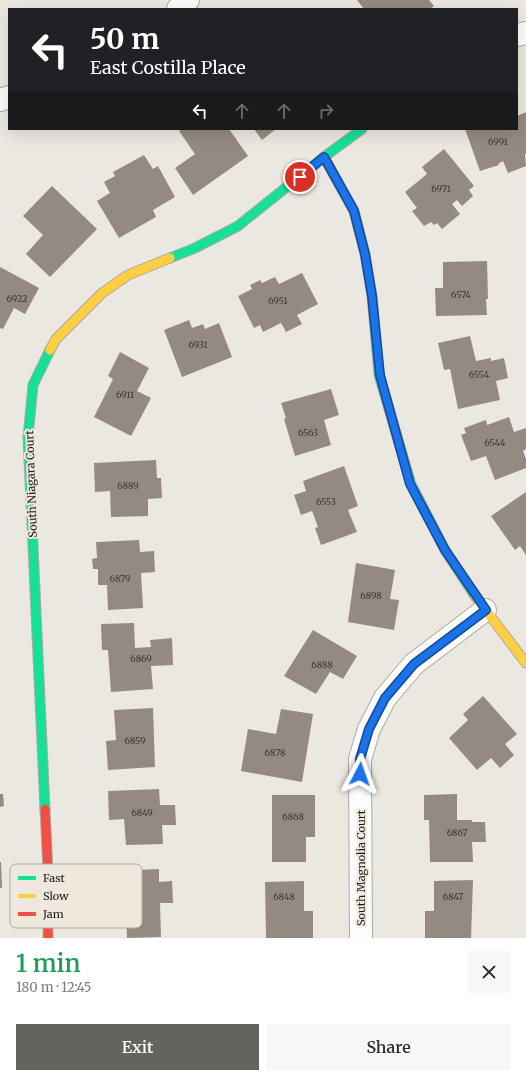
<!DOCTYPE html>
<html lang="en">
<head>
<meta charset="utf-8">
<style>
  body { margin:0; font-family:Merriweather,serif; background:#f7f7f7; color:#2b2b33; height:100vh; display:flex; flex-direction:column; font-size:15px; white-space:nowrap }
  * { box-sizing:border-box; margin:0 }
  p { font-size:13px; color:#7c7c81 }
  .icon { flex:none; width:22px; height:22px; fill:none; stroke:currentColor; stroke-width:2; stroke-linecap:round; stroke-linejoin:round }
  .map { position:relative; height:938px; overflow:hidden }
  .sheet { display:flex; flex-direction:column; background:#fff; flex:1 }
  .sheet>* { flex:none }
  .top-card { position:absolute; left:8px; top:8px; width:510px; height:122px; border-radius:0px; box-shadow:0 4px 16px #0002; background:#202124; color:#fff; overflow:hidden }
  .pin { position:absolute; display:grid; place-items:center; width:34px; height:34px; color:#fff; margin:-17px; border:2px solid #fff; border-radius:50%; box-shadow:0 1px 4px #0007 }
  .me { position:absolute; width:44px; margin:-22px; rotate:4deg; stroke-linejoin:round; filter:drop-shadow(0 0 3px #0008) }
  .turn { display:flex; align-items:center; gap:14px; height:84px; padding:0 16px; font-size:18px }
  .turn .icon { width:52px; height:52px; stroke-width:2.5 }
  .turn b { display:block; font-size:28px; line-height:34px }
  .lanes { display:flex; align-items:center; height:38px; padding:0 16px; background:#0003; justify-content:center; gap:20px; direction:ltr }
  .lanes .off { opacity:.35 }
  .round { display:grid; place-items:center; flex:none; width:42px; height:42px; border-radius:0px; background:#f7f7f7 }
  .overview { display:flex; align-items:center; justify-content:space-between; height:68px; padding:0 16px }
  h1 { font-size:24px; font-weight:600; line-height:30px; color:#1e9e55 }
  .button { display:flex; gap:8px; margin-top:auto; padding:8px 16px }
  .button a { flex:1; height:46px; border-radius:0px; background:#65635e; color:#fff; font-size:16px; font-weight:600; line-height:46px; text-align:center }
  .button a+a { background:#f7f7f7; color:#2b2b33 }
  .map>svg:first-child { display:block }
</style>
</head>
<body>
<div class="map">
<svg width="526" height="938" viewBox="0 0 526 938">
  <rect width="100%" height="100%" fill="#ebe8e1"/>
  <g fill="#958a81">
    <path d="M 357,0 L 429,0 L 434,6 L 430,9 L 364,9 Z"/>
    <path d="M 526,112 L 526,154 L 525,154 L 526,166 L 508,173 L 503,161 L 498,164 L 499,165 L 480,171 L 465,129 L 517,129 L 517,116 Z"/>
    <path d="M 183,129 L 229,129 L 248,156 L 193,195 L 175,168 L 195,154 L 179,131 Z"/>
    <path d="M 254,129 L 276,129 L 262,140 Z"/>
    <path d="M 444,149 L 474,186 L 469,190 L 473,196 L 462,206 L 457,200 L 452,204 L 460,214 L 442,229 L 437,223 L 434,225 L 431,222 L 424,226 L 412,211 L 417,208 L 405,192 L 427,174 L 422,167 Z"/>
    <path d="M 144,155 L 153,169 L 158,166 L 175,197 L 153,210 L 156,217 L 119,238 L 97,201 L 110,193 L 104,182 L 115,176 L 113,172 Z"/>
    <path d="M 52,186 L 97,229 L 50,277 L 26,254 L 43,235 L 23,216 Z"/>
    <path d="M 487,261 L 488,299 L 486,299 L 487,315 L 436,316 L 435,288 L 443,288 L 443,262 Z"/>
    <path d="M 0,267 L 39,288 L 25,314 L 14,308 L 3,329 L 0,328 Z"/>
    <path d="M 302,273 L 318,304 L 297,315 L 302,324 L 286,332 L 281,323 L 263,332 L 260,325 L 254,328 L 238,296 L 252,289 L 250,285 L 260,280 L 262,283 L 275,277 L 279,284 Z"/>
    <path d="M 189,320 L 192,328 L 203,324 L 205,329 L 219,323 L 232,357 L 182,377 L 164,330 Z"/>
    <path d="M 470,336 L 476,361 L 491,358 L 491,361 L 504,358 L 508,378 L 496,381 L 500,400 L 458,409 L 450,369 L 444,370 L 438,343 Z"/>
    <path d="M 120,352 L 149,368 L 137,391 L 151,398 L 131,436 L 94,417 L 113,379 L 108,376 Z"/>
    <path d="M 331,389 L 339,415 L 324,420 L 331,445 L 295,456 L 284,419 L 286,418 L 281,403 Z"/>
    <path d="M 509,417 L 514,432 L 526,428 L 526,449 L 523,451 L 526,459 L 526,468 L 495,480 L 486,456 L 471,461 L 461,435 L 466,433 L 464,428 L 486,420 L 487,425 Z"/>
    <path d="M 156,460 L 157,478 L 161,478 L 162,498 L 148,499 L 148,516 L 111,517 L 110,491 L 95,492 L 94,463 Z"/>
    <path d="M 344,466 L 358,506 L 348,510 L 357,532 L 321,545 L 315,528 L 318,527 L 312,511 L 301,515 L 294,495 L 306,491 L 303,481 Z"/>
    <path d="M 526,492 L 526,555 L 520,546 L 515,550 L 491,516 Z"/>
    <path d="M 139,540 L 140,552 L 154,551 L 155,572 L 141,573 L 143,608 L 108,610 L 107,585 L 98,585 L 98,569 L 93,569 L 92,559 L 97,558 L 96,542 Z"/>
    <path d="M 356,563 L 395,570 L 390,599 L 399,600 L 394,630 L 348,622 Z"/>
    <path d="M 134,623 L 135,648 L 151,647 L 150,640 L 172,638 L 173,665 L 151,666 L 153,689 L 111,692 L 108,650 L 102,650 L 101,624 Z"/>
    <path d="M 313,630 L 357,656 L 343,679 L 330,672 L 316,694 L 284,676 Z"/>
    <path d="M 483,696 L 517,734 L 505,744 L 514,755 L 500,768 L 491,758 L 477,770 L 449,738 L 468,720 L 463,714 Z"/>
    <path d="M 153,708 L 155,767 L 108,770 L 106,741 L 116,740 L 114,710 Z"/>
    <path d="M 281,709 L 313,714 L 302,782 L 241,771 L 248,729 L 276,734 Z"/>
    <path d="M 159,789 L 160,805 L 175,805 L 176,825 L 162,825 L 163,844 L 126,845 L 124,819 L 109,820 L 108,791 Z"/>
    <path d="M 0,794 L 3,794 L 4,806 L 0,807 Z"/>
    <path d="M 457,794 L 457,820 L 472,820 L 472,822 L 485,822 L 486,842 L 472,842 L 473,862 L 430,862 L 429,820 L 424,820 L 424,795 Z"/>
    <path d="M 272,795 L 315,795 L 315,837 L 306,837 L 306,862 L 272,862 Z"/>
    <path d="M 0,862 L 1,862 L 2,888 L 0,888 Z"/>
    <path d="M 159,869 L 159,882 L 172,881 L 173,903 L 160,903 L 161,937 L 127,938 L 126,913 L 116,914 L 114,871 Z"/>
    <path d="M 473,880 L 471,938 L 425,938 L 425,911 L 434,911 L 434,881 Z"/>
    <path d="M 304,881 L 304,911 L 313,911 L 313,938 L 266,938 L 265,882 Z"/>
  </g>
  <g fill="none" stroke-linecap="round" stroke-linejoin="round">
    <defs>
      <g id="street">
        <path d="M 178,9 L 188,0"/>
        <path d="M 517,35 L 526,33"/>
        <path d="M 0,100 L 9,97"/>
        <path d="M 361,938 L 360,759 L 369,729 L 385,698 L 414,664 L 485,610"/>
      </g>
      <g id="fast">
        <path d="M 324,157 L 354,211 L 365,254 L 372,296 L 379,375 L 411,484 L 445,550 L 475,596"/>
        <path d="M 170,258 L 195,248 L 238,226 L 324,157 L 362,129"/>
        <path d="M 45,809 L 28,437 L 33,385 L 50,350"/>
      </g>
      <g id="slow">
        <path d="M 50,350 L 56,339 L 102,293 L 128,275 L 170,258"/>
        <path d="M 475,596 L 526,663"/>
      </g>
      <path id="jam" d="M 45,809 L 48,872 L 48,938"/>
    </defs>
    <use href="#street" stroke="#acaaa4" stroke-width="24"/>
    <use href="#fast" stroke="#acaaa4" stroke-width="11"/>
    <use href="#slow" stroke="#acaaa4" stroke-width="11"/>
    <use href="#jam" stroke="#acaaa4" stroke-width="11"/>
    <use href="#street" stroke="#fcfcfa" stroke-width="22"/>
    <use href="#fast" stroke="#16e098" stroke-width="9"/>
    <use href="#slow" stroke="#ffcf43" stroke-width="9"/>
    <use href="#jam" stroke="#f24e42" stroke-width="9"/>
  </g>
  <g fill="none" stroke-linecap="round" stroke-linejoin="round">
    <defs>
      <path id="route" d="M 300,177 L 324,157 L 354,211 L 365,254 L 372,296 L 380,375 L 410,484 L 445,550 L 486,610 L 414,664 L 385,698 L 369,729 L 360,759 L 360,774"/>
    </defs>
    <use href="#route" stroke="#114b97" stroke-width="10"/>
    <use href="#route" stroke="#1a73e8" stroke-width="7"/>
  </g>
  <g text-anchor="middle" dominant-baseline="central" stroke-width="4" stroke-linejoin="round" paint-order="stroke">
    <g font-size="9" fill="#3b3732">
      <text x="498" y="141">6991</text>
      <text x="441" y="188">6971</text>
      <text x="461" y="294">6574</text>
      <text x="17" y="298">6922</text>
      <text x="278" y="300">6951</text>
      <text x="198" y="344">6931</text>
      <text x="479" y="374">6554</text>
      <text x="125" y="394">6911</text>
      <text x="308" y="432">6563</text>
      <text x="495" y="442">6544</text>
      <text x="128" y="485">6889</text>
      <text x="326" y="501">6553</text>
      <text x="120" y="578">6879</text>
      <text x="371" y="595">6898</text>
      <text x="141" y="658">6869</text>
      <text x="322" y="664">6888</text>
      <text x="135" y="740">6859</text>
      <text x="275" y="752">6878</text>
      <text x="142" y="812">6849</text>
      <text x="293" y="816">6868</text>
      <text x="457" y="832">6867</text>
      <text x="284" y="896">6848</text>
      <text x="453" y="896">6847</text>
    </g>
    <g font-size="11" fill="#1d1b17" stroke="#efe9dd">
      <text transform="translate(31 484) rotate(-92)">South Niagara Court</text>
      <text transform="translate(361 868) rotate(-90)">South Magnolia Court</text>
    </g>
  </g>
  <rect x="10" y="864" width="132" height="64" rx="6" fill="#efe9dd" stroke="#b0aba2" stroke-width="1"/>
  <rect x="18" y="876" width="18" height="4" fill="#16e098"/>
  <rect x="18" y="894" width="18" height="4" fill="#ffcf43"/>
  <rect x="18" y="912" width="18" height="4" fill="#f24e42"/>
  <g font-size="11" fill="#1d1b17">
    <text x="43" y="882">Fast</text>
    <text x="43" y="900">Slow</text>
    <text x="43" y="918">Jam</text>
  </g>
</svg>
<div class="pin" style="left:300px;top:177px;background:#d93025"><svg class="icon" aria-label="arrive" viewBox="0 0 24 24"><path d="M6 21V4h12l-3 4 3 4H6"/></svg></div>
<svg class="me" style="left:360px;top:774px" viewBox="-20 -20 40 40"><path d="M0-17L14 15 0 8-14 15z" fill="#1a73e8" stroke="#fff" stroke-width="4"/></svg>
<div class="top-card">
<div class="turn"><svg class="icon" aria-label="left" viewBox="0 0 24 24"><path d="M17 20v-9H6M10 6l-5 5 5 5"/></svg><div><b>50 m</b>East Costilla Place</div></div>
<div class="lanes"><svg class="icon" aria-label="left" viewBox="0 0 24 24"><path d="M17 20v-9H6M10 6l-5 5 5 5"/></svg><svg class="icon off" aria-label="ahead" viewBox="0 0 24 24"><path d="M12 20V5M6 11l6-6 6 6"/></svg><svg class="icon off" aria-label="ahead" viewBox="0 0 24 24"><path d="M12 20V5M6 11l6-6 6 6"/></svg><svg class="icon off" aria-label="right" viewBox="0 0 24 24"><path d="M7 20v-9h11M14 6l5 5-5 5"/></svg></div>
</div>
</div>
<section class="sheet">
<div class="overview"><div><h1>1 min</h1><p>180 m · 12:45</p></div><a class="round"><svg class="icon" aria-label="close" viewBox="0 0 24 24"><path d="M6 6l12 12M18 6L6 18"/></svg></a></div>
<div class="button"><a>Exit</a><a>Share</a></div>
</section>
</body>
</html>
